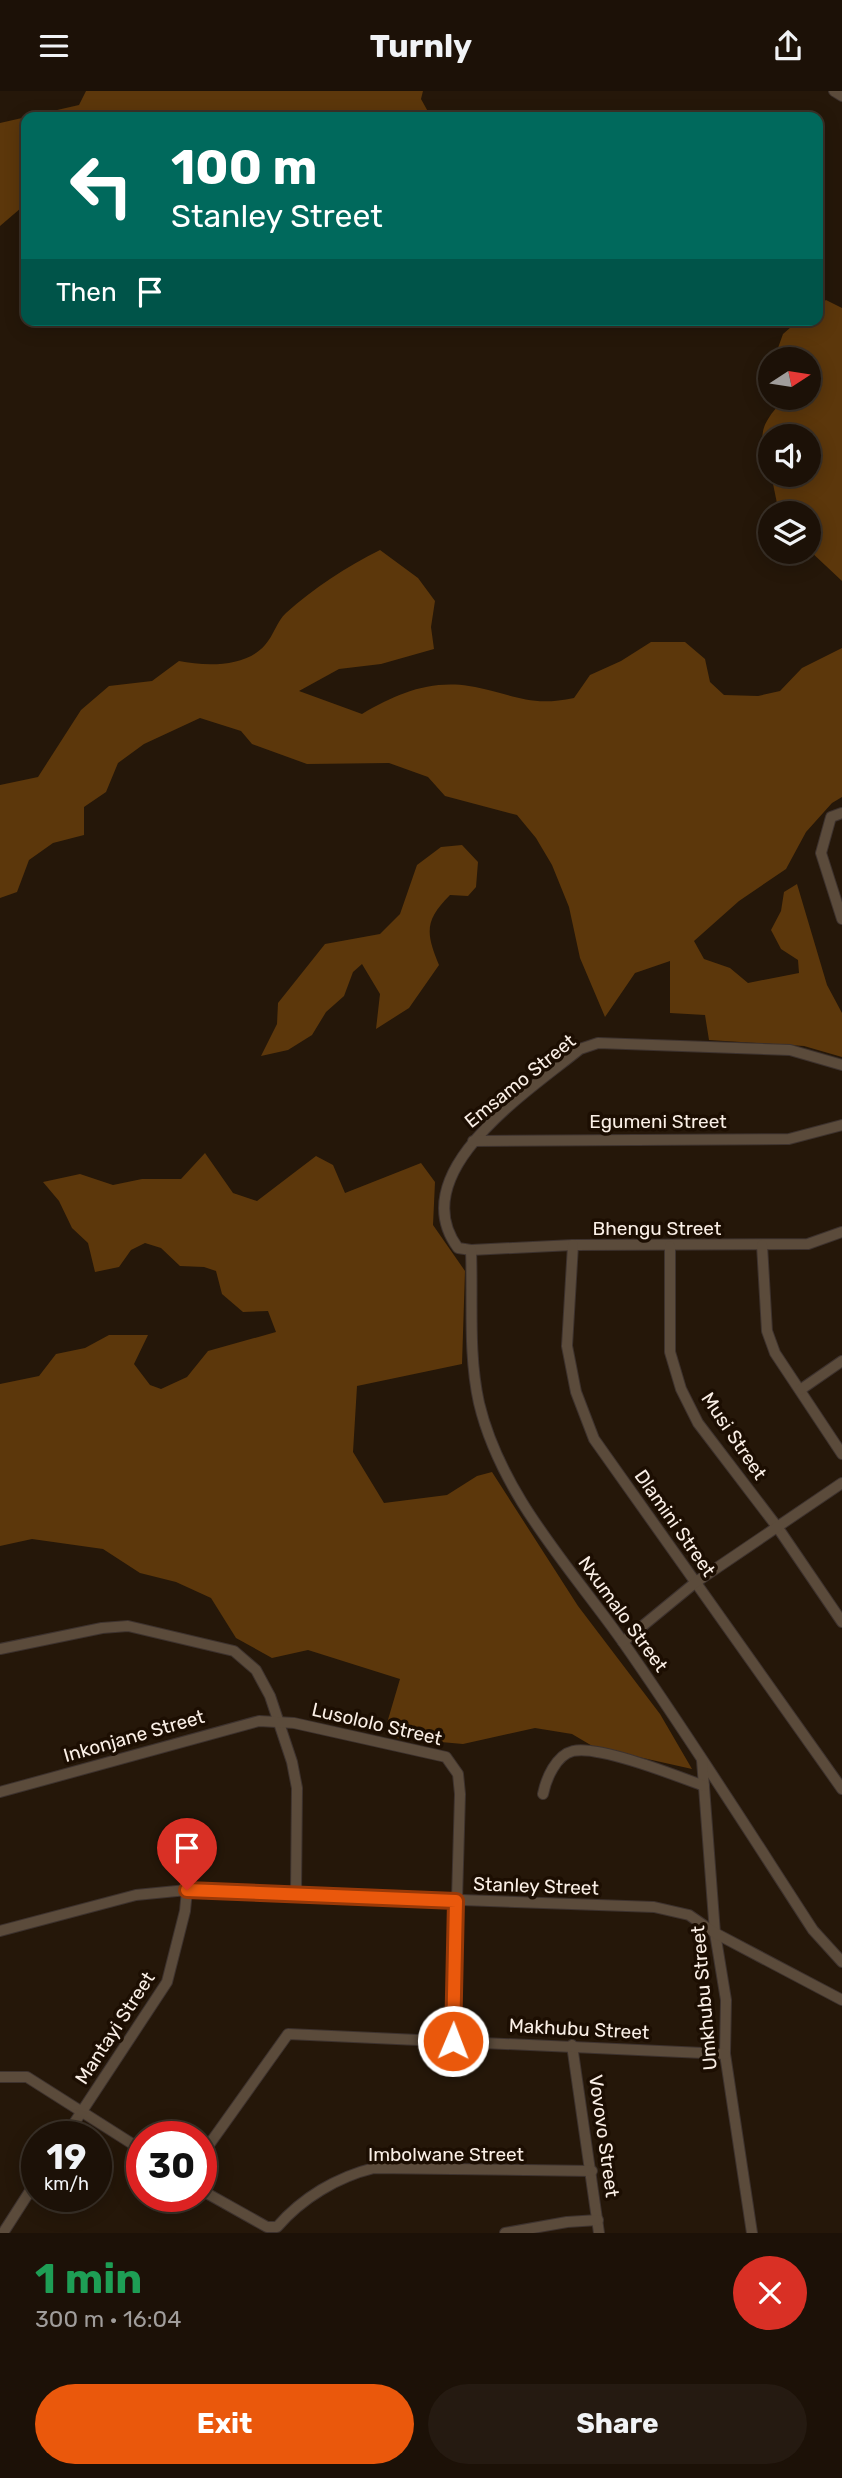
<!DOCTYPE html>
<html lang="en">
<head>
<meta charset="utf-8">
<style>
  body { margin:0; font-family:Rubik,sans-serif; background:#251a11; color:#f1f3f6; height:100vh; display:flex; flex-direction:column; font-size:26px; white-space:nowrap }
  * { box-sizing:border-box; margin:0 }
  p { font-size:23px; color:#a09d9b }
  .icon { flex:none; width:38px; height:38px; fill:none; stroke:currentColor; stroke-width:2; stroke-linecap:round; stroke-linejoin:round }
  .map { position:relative; height:2142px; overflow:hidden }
  .details { display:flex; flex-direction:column; background:#1c1107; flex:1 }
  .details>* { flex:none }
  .guide { position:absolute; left:21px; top:21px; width:802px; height:214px; border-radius:14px; box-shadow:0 4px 18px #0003,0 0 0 2px #3a3128; background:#00695c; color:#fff; overflow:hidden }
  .needle { width:46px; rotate:78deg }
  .controls { position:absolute; left:758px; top:256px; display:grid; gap:14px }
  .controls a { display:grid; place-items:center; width:63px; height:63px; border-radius:50%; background:#1c1107; box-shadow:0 4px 18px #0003,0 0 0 2px #3a3128; font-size:35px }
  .speed { position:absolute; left:21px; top:2030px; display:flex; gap:14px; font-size:35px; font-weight:700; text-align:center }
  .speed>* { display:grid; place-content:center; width:91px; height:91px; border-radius:50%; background:#1c1107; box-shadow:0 4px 18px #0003,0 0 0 2px #3a3128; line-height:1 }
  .speed small { font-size:18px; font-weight:400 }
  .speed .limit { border:10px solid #d22; background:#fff; color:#111 }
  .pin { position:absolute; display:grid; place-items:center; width:60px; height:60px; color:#fff; margin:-72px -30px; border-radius:50% 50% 50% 0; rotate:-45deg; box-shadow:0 0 7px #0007 }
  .pin .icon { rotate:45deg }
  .me { position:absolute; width:77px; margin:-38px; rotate:1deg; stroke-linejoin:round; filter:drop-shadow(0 0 5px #0008) }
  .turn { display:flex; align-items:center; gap:24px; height:147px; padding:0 35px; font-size:32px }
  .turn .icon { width:91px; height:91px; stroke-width:2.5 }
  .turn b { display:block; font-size:49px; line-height:60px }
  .then { display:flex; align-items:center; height:66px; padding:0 35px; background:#0003; gap:14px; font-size:26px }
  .round { display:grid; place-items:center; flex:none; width:74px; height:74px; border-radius:37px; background:#251a11 }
  .head { display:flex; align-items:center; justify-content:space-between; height:119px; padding:0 35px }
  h1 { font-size:42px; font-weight:700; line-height:52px; color:#1e9e55 }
  .button { display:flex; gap:14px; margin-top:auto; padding:14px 35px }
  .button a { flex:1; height:80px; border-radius:42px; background:#ea580c; color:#fff; font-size:28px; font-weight:700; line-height:80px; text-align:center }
  .button a+a { background:#251a11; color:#f1f3f6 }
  header { display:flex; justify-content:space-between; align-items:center; height:91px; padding:0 35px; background:#1c1107; font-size:32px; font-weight:700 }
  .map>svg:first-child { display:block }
</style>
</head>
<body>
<header><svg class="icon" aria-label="menu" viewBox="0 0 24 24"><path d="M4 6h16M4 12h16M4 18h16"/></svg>Turnly<svg class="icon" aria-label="share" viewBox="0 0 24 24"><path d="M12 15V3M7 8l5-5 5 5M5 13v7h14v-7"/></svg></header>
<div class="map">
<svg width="842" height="2142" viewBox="0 0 842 2142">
  <rect width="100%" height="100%" fill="#251709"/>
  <g fill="#5c370b">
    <path d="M 86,0 L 423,0 L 421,8 L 431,26 L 26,26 L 26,116 L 21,117 L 0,135 L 0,32 L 79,14 Z"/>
    <path d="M 826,209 L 842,217 L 842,490 L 809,459 L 808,422 L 779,422 L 771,383 L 808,383 L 808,345 L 770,345 L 770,380 C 757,345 759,333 787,306 L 808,306 L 808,268 L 774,268 L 783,243 L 799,229 L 817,229 L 817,215 Z"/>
    <path d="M 380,459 L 418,487 L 435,510 L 431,536 L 434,558 L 381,573 L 339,578 L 299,600 L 362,623 C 396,603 429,589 469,595 C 512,602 527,617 574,607 L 590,584 L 621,570 L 651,551 L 685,551 L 705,568 L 710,591 L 724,604 L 758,605 L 780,600 L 802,577 L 842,557 L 842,706 L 832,712 L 806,741 L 786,778 L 739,810 L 694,850 L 704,868 L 730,877 L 748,892 L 799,882 L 798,869 L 781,858 L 771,839 L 781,820 L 784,801 L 797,793 L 827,894 L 842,922 L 842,966 L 804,955 L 709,949 L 705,924 L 670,922 L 670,870 L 635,882 L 605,926 L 580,867 L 569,816 L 552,774 L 536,747 L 517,724 L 445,705 L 428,686 L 389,672 L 307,673 L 252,653 L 241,640 L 200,627 L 144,653 L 118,672 L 106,701 L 84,716 L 84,744 L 53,752 L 29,769 L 17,801 L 0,807 L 0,694 L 38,686 L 81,619 L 109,595 L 152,590 L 179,570 C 205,575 245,577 265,554 C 274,544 277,530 286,522 C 314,497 346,476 380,459 Z"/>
    <path d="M 462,754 L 478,771 L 476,796 L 468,805 L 450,804 C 424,830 426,842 439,874 L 409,917 L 376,938 L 380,903 L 362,873 L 353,881 L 344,905 L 326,921 L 312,944 L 288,959 L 261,965 L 277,933 L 278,912 L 325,853 L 380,843 L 400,823 L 417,774 L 441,756 Z"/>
    <path d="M 205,1062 L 233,1102 L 257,1110 L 316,1065 L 333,1074 L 345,1102 L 421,1072 L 435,1091 L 433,1134 L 465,1180 L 462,1273 L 357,1295 L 353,1361 L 384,1412 L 447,1404 L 477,1385 L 492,1381 L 578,1515 L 660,1623 L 692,1678 L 594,1656 L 572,1643 L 535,1637 L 463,1653 L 396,1647 L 387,1632 L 400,1588 L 308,1559 L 272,1567 L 236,1547 L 211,1507 L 176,1491 L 140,1482 L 103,1458 L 32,1448 L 0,1455 L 0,1293 L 39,1285 L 56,1263 L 85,1257 L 109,1244 L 148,1244 L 134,1273 L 150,1294 L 161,1298 L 187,1286 L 208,1260 L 276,1241 L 268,1220 L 243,1221 L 222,1203 L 216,1180 L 204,1176 L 180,1175 L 161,1157 L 145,1152 L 131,1159 L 119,1176 L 95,1181 L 88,1152 L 72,1137 L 59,1110 L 43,1091 L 80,1083 L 113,1094 L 142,1088 L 181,1088 Z"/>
  </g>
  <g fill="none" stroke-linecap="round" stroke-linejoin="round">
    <defs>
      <g id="minor">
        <path d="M 834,0 L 842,5"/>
        <path d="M 842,722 L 831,726 L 821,762 L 842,828"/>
        <path d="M 842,974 L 790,959 L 598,952 L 580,958 C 530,999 402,1081 458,1157 L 471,1159 L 573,1154 L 808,1153 L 842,1141"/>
        <path d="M 473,1050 L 789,1048 L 842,1034"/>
        <path d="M 573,1154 L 567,1255 L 576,1301 L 594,1348 L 842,1698"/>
        <path d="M 762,1154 L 767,1240 L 775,1262 L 842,1363"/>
        <path d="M 670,1155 L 670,1261 L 681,1298 L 698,1332 L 778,1437 L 842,1531"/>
        <path d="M 471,1159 C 473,1210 468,1262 479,1312 C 501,1404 570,1476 623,1551 C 689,1645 750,1742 813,1839 L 842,1871"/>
        <path d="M 800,1299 L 842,1270"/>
        <path d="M 623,1551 L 696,1491 L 842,1392"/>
        <path d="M 0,1558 L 102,1537 L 128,1535 L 234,1560 L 256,1579 L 270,1605 L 292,1671 L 297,1697 L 296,1803"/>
        <path d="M 702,1669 L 715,1842 L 726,1909 L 725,1963 L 752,2142"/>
        <path d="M 0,1701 L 259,1630 L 294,1632 L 446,1666 L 458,1683 L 460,1703 L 453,1950"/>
        <path d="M 543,1703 C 546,1688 556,1664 573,1660 C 599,1654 677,1685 704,1695"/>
        <path d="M 0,1840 L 136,1804 L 187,1799 L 654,1816 L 689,1824 L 715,1842 L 842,1909"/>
        <path d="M 572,1954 L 599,2142"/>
        <path d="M 0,1986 L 27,1986 L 142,2059"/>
        <path d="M 65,2046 L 167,1891 L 185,1820 L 187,1799"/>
        <path d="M 201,2065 L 288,1943 L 725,1963"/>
        <path d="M 201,2099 L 267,2136 L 277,2136 C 302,2107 337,2086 374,2077 L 592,2080"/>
        <path d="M 3,2142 L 37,2089"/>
        <path d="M 505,2142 L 567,2131 L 598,2129"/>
      </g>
    </defs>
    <use href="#minor" stroke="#3d322e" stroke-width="12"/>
    <use href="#minor" stroke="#5b4b3b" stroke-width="10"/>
  </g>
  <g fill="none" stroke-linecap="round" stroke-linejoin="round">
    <defs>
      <path id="route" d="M 187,1799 L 456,1810 L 453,1950"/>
    </defs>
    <use href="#route" stroke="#983908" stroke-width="18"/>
    <use href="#route" stroke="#ea580c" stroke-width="12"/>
  </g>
  <g text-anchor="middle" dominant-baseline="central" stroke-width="7" stroke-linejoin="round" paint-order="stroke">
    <g font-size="19" fill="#faefe6" stroke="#1c0e02">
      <text transform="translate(520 990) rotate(-39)">Emsamo Street</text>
      <text x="658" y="1030">Egumeni Street</text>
      <text x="657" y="1137">Bhengu Street</text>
      <text transform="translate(734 1345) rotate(56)">Musi Street</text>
      <text transform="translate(675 1432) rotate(55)">Dlamini Street</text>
      <text transform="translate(623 1523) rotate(54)">Nxumalo Street</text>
      <text transform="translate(377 1633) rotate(13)">Lusololo Street</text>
      <text transform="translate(134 1645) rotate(-16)">Inkonjane Street</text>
      <text transform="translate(536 1795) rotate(2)">Stanley Street</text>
      <text transform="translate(704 1907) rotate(-95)">Umkhubu Street</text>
      <text transform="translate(115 1937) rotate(-57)">Mantayi Street</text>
      <text transform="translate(579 1938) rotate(3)">Makhubu Street</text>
      <text transform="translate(604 2045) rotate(82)">Vovovo Street</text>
      <text x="446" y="2063">Imbolwane Street</text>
    </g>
  </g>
</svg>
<div class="controls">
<a><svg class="needle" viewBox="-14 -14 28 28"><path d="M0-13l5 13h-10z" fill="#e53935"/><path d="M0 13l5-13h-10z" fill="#a09d9b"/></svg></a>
<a><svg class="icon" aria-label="sound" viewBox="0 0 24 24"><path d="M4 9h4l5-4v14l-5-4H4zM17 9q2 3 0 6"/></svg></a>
<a><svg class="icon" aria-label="layers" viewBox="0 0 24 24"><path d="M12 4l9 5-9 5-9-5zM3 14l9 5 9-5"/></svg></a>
</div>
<div class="speed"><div>19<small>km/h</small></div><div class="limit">30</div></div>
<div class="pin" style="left:187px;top:1799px;background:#d93025"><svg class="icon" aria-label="arrive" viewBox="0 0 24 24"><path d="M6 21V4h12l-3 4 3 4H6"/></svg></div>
<svg class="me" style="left:453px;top:1950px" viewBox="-20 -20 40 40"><circle r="17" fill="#ea580c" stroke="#fff" stroke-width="3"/><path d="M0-11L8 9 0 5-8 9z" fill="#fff"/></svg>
<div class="guide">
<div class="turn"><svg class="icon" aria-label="left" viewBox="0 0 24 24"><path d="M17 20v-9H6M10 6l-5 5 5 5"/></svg><div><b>100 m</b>Stanley Street</div></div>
<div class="then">Then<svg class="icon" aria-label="arrive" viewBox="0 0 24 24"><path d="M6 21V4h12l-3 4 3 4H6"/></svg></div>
</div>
</div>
<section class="details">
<div class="head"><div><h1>1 min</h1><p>300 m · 16:04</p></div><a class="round" style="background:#d93025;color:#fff"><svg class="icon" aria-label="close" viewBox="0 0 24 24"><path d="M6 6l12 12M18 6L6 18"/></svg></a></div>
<div class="button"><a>Exit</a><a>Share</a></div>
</section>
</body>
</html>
